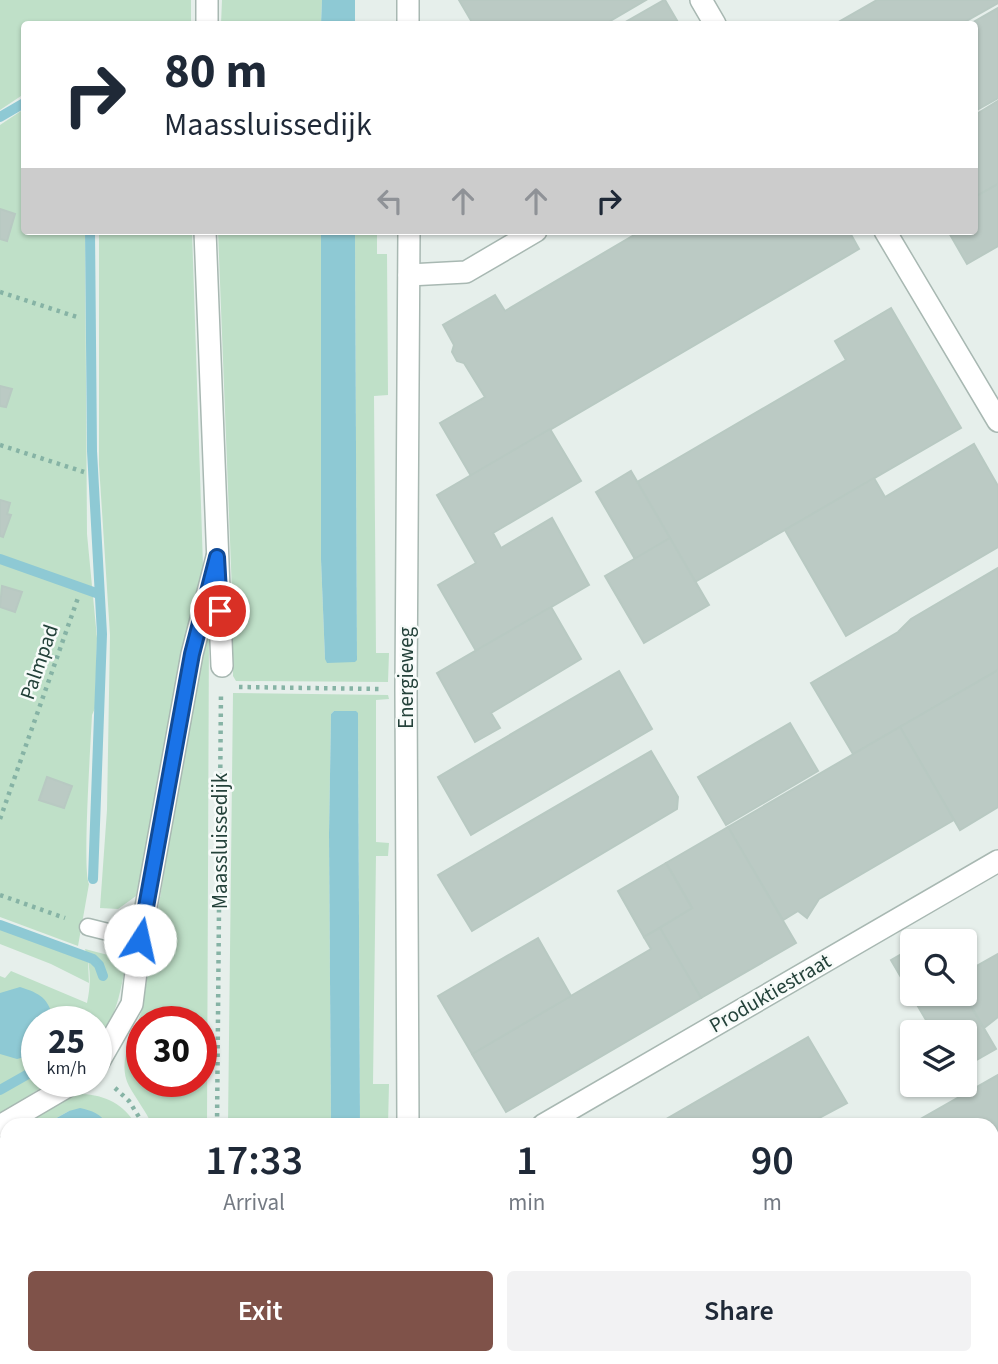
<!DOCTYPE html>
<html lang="en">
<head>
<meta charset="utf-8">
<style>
  body { margin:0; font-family:"Source Sans 3",sans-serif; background:#f2f2f3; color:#1f2937; height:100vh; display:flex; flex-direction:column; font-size:26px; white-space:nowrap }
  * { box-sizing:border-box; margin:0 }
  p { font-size:23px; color:#747a83 }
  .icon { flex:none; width:38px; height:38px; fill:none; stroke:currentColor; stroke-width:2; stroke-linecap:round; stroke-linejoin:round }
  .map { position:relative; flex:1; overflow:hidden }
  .details { position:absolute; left:0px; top:1118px; width:999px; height:247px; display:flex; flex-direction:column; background:#fff; border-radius:21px 21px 0 0; box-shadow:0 2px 5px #0004 }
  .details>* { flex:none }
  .top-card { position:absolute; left:21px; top:21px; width:957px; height:214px; border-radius:7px; box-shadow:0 2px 5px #0004; background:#fff; color:#1f2937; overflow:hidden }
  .buttons { position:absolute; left:900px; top:929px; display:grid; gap:14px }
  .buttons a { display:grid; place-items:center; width:77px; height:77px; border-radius:7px; background:#fff; box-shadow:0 2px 5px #0004; font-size:35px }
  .speed { position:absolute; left:21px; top:1006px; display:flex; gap:14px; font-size:35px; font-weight:700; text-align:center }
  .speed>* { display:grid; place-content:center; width:91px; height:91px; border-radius:50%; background:#fff; box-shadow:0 2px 5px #0004; line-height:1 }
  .speed small { font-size:18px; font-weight:400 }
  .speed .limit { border:10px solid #d22; background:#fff; color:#111 }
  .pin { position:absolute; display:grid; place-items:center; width:60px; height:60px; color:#fff; margin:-30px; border:4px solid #fff; border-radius:50%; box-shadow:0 2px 7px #0007 }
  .me { position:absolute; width:77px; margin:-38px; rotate:10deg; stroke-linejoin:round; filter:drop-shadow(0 0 5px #0008) }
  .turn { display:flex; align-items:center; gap:24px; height:147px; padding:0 28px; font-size:32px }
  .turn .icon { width:91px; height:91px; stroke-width:2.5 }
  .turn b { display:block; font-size:49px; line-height:60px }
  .lanes { display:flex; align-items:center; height:66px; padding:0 28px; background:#0003; justify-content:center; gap:35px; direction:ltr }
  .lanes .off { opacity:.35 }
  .eta { display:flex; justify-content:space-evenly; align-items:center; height:119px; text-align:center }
  .eta b { font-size:42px; font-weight:600; line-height:49px }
  .cta { display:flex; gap:14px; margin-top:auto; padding:14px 28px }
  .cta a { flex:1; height:80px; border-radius:7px; background:#7f5249; color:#fff; font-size:28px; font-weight:600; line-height:80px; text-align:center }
  .cta a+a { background:#f2f2f3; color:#1f2937 }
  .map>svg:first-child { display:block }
</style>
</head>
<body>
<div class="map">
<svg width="998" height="1364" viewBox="0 0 998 1364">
  <rect width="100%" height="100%" fill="#e6efeb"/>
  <g fill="#bfe0c8" fill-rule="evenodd">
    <path d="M 0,0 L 191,0 L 191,24 L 24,24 L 24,94 L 0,110 Z"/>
    <path d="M 222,0 L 322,0 L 321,24 L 221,24 Z"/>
    <path d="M 24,109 L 24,231 L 85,231 L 87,534 L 97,638 L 95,708 L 92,715 C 91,739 82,871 89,884 L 78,946 L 0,917 L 0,125 Z"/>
    <path d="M 99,231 L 192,231 L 203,566 L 136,896 L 118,909 L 100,908 L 107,810 L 110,635 L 99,465 Z"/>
    <path d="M 218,231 L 321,231 L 321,560 L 325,659 L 357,660 L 355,231 L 377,231 L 377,254 L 387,254 L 388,395 L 374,396 L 376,653 L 389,653 L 388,682 L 236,681 L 233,676 L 233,618 Z"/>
    <path d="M 209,625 L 207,1125 L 152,1125 C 146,1111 136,1099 129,1086 C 116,1061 134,1034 142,1010 L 200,649 ZM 142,1022 L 201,1022 L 201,1082 L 142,1082 Z"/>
    <path d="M 233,693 L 388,695 L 389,699 L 376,700 L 376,842 L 389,843 L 388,856 L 376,856 L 373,1084 L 389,1084 L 388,1125 L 360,1125 L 358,714 L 334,711 L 331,714 L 329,834 L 331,1125 L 228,1125 Z"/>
    <path d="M 0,929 L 88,962 L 89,983 L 51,964 L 0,944 Z"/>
    <path d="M 85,949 L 127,960 C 119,994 119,1013 96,1042 L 96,1022 L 37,1022 L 37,1082 L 50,1082 L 0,1114 L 0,976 L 5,978 L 11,971 L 87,1003 C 91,984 91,968 85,949 Z"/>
    <path d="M 82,1094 C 105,1095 124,1104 136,1125 L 107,1125 L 105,1121 L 69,1111 L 44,1125 L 21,1125 L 68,1097 Z"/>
    <path d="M 7,1165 L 7,1358 L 95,1358 L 95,1364 L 0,1364 L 0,1170 Z"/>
    <rect x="226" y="1358" width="106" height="6"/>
  </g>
  <g fill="#8ec9d4">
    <path d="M 322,0 L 355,0 L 355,24 L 321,24 Z"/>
    <path d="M 321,231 L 355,231 L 357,660 L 355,662 L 327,663 L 325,659 L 321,560 Z"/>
    <path d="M 334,711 L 356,711 L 358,713 L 360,1125 L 331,1125 L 329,834 L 331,714 Z"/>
    <path d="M 20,987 C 42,994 49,999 54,1022 L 37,1022 L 37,1054 L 17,1059 L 0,1054 L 0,993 Z"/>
    <path d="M 80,1108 C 92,1111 101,1113 107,1125 L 44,1125 L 69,1111 Z"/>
  </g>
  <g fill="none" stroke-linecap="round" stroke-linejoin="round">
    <g stroke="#8ec9d4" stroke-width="10">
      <path d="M 0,117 L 24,103"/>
      <path d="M 90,231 L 92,451 L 102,634 L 93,879"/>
      <path d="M 0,559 L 99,594"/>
      <path d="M 0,925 L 93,959 L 99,965 L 103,976"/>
      <path d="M 87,1022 L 89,1018"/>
      <path d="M 0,1090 L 37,1069"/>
    </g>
  </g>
  <g fill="#bbcac4" stroke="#b8c9c2" stroke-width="2">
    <path d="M 459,0 L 646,0 L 605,24 L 473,24 Z"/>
    <path d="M 665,0 L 679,24 L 622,24 L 664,0 Z"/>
    <path d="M 877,0 L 998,0 L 998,3 L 961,24 L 835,24 Z"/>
    <path d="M 998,8 L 998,98 L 975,111 L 975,24 L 970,24 Z"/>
    <path d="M 998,101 L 998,184 L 975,197 L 975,115 Z"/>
    <path d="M 998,184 L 998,246 L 967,264 L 948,231 L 975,231 L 975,197 Z"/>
    <path d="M 0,209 L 15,214 L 7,241 L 0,239 Z"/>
    <path d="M 641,231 L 849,231 L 859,249 L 471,476 L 440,423 L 485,397 L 464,363 L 457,361 L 452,352 L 454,345 L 443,325 L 495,295 L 505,311 Z"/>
    <path d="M 891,308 L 961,428 L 695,582 L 637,482 L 846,360 L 835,341 Z"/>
    <path d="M 0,386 L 12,389 L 6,407 L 0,406 Z"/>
    <path d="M 550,429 L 581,481 L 493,533 L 501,548 L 552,518 L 589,585 L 476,651 L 438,585 L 476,563 L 437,495 Z"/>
    <path d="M 974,444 L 998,486 L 998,547 L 846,636 L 785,530 L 874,478 L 885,497 Z"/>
    <path d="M 631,471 L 670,538 L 635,559 L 596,492 Z"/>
    <path d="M 0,500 L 10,503 L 7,514 L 11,515 L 3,537 L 0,536 Z"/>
    <path d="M 670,538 L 709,605 L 644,643 L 605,576 Z"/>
    <path d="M 998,568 L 998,670 L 853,754 L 811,683 L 898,632 L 911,619 Z"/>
    <path d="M 2,586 L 22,592 L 15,612 L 0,607 Z"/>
    <path d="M 551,607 L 581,659 L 491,713 L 500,728 L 475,742 L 437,673 Z"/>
    <path d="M 998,670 L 998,807 L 960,830 L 900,727 Z"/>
    <path d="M 619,671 L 652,729 L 471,835 L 438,777 Z"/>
    <path d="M 790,723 L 818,771 L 726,825 L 698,777 Z"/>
    <path d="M 900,727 L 954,820 L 819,899 L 807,918 L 798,911 L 783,920 L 728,827 Z"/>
    <path d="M 651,751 L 678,797 L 677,809 L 472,931 L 438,875 Z"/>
    <path d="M 47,777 L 72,786 L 64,808 L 39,800 Z"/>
    <path d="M 728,827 L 796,943 L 701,998 L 660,928 L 692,908 L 666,863 Z"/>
    <path d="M 666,863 L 692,908 L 644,937 L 618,891 Z"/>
    <path d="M 660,928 L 701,998 L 506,1112 L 472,1054 L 651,949 L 644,937 Z"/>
    <path d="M 538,938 L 571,996 L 472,1054 L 438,996 Z"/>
    <path d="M 912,948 L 912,994 L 964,994 L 996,1049 L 964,1067 L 964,1032 L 933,1032 L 891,960 Z"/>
    <path d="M 998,954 L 998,1017 L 984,1028 L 964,994 L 964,973 Z"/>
    <path d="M 808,1037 L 847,1103 L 806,1125 L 656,1125 Z"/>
    <path d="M 998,1075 L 998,1346 L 992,1349 L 992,1125 L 910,1125 Z"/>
    <path d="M 442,1358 L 703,1358 L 693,1364 L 442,1364 Z"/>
  </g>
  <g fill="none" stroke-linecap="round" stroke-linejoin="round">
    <defs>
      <g id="service">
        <path d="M 88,927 L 140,940"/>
        <path d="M 0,1181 L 7,1176"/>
        <path d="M 0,1356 L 19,1364"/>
        <path d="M 77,1358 L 77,1364"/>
      </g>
      <g id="minor">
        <path d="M 408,0 L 408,24"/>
        <path d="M 701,0 L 715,24"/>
        <path d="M 207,24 L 207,0"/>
        <path d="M 205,231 L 222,666"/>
        <path d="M 885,231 L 998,421"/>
        <path d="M 409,275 L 466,272 L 536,231"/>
        <path d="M 96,1067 L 132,1004 L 140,940 L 192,654 L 217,557"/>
        <path d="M 408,1125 L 406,689 L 409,231"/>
        <path d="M 543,1125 L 998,861"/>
        <path d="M 0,1126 L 75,1082"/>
        <path d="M 409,1358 L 409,1364"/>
      </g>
    </defs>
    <use href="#service" stroke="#a8b8b2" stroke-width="19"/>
    <use href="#minor" stroke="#a8b8b2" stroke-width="24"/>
    <g stroke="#86b3a5" stroke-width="4.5" stroke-dasharray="3.5 5" stroke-linecap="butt">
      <path d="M 0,292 L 80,318"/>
      <path d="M 0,445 L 84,472"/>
      <path d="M 239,687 L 381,689"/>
      <path d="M 0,819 L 79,595"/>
      <path d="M 0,895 L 65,918"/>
      <path d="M 115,1088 L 129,1101 L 144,1125"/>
      <path d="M 217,1125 L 221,692"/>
      <path d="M 182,1358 L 183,1364"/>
      <path d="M 215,1364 L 215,1358"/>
    </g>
    <use href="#service" stroke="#fff" stroke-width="16"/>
    <use href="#minor" stroke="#fff" stroke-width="21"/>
  </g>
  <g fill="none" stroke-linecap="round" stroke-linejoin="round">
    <defs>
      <path id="route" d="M 140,940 L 192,654 L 217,557 L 220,611"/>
    </defs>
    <use href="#route" stroke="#114b97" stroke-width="18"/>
    <use href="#route" stroke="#1a73e8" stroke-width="12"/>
  </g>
  <g text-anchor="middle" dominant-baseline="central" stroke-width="5" stroke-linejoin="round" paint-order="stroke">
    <g font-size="21" fill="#24423a" stroke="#f7fbf9">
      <text transform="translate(39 662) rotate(-71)">Palmpad</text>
      <text transform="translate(406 678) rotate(-90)">Energieweg</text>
      <text transform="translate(220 841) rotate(-90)">Maassluissedijk</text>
      <text transform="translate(770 993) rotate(-30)">Produktiestraat</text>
    </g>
  </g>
</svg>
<div class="buttons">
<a><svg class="icon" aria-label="search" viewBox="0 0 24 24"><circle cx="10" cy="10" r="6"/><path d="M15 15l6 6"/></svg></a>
<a><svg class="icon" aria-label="layers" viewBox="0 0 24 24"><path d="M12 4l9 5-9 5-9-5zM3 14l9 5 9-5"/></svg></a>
</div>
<div class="speed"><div>25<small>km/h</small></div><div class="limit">30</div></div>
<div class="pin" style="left:220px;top:611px;background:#d93025"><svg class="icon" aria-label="arrive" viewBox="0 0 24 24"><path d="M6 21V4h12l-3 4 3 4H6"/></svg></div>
<svg class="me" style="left:140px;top:940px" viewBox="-20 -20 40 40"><circle r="19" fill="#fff"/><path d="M0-13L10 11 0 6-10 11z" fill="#1a73e8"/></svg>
<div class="top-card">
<div class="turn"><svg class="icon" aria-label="right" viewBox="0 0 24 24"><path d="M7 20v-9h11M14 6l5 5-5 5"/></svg><div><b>80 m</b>Maassluissedijk</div></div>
<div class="lanes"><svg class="icon off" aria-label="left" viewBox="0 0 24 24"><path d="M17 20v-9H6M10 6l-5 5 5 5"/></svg><svg class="icon off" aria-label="ahead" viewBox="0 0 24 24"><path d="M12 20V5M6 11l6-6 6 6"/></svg><svg class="icon off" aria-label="ahead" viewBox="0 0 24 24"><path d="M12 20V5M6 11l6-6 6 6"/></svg><svg class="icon" aria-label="right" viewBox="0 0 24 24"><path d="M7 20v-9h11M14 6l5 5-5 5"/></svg></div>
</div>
<section class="details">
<div class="eta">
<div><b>17:33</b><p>Arrival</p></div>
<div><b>1</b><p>min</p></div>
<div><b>90</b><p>m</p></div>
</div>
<div class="cta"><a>Exit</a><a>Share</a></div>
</section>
</div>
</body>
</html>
